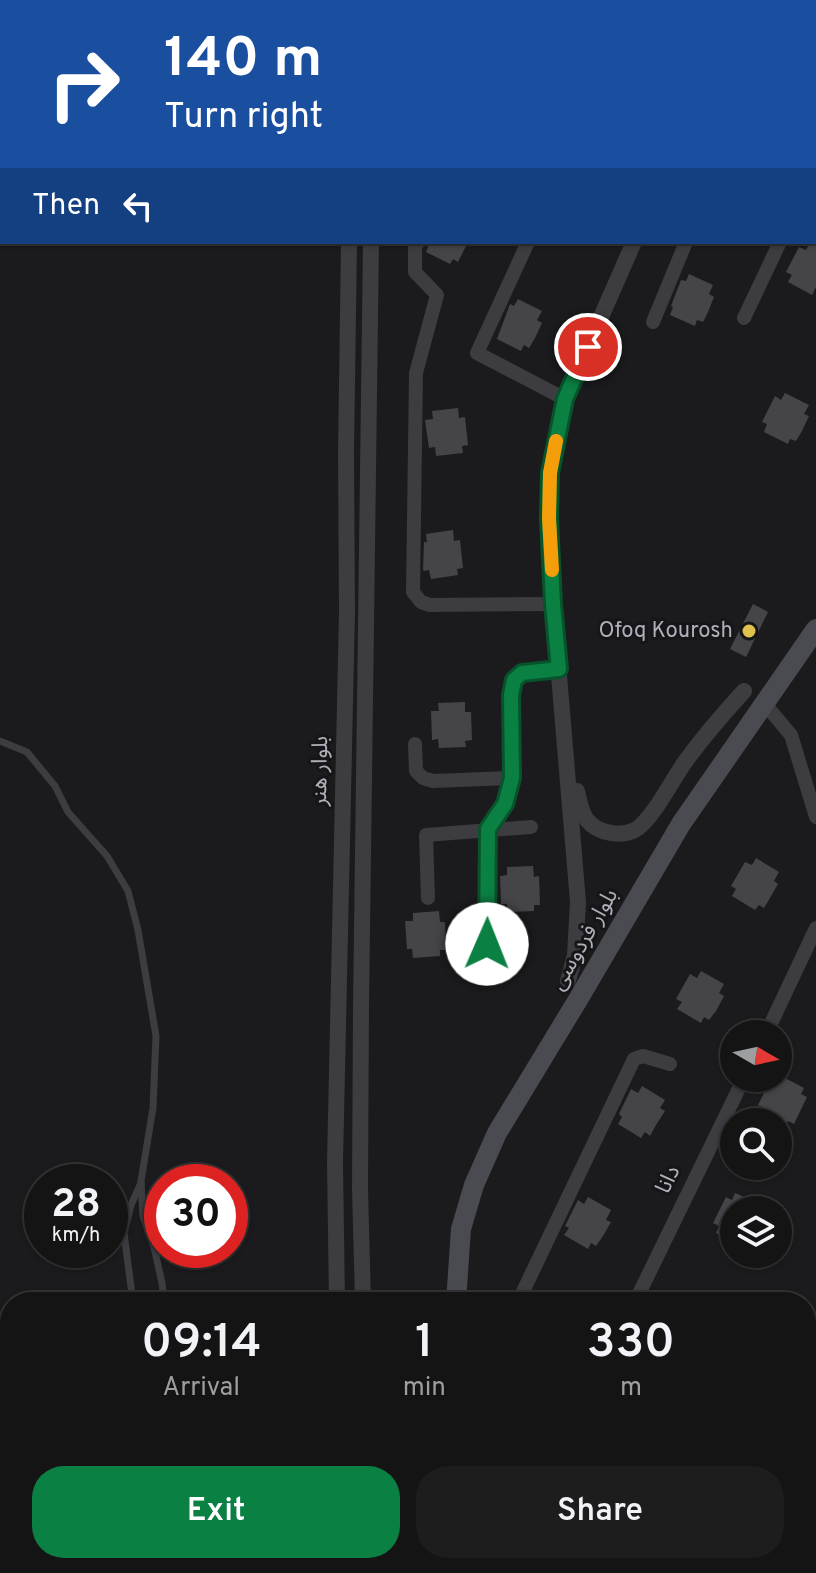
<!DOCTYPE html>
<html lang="en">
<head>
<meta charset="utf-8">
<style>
  body { margin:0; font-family:Overpass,"Noto Sans Arabic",sans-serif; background:#1d1d1e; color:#f1f3f6; height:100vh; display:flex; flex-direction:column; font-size:30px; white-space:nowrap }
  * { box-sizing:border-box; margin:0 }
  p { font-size:26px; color:#9d9ea0 }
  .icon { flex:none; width:44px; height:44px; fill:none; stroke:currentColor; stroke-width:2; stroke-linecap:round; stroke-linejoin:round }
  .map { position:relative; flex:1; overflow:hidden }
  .panel { position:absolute; left:0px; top:1292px; width:816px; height:282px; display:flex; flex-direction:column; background:#141415; border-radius:32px 32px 0 0; box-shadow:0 2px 6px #0004,0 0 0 2px #333334 }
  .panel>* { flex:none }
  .guide { position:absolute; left:0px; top:0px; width:816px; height:244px; box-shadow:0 2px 6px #0004,0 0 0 2px #333334; background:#1a4fa0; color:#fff; overflow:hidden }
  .needle { width:52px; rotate:99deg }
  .fabs { position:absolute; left:720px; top:1020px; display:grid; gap:16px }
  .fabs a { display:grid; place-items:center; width:72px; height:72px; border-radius:50%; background:#141415; box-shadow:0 2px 6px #0004,0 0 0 2px #333334; font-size:40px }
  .speed { position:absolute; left:24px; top:1164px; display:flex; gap:16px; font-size:40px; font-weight:700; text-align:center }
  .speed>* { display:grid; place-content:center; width:104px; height:104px; border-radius:50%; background:#141415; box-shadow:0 2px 6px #0004,0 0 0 2px #333334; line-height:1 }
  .speed small { font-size:20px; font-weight:400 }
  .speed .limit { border:12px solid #d22; background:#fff; color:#111 }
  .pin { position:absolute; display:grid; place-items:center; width:68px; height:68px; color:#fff; margin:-34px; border:4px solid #fff; border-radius:50%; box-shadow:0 2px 8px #0007 }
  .me { position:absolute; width:88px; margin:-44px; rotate:1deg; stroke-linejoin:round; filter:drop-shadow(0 0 6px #0008) }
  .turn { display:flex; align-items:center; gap:28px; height:168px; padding:0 32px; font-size:36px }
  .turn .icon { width:104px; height:104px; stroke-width:2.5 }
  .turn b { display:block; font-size:56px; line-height:68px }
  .then { display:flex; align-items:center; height:76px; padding:0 32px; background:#0003; gap:16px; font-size:30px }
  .eta { display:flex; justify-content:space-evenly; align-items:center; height:136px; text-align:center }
  .eta b { font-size:48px; font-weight:600; line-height:56px }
  .cta { display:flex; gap:16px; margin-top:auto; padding:16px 32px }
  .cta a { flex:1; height:92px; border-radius:32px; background:#0b8043; color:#fff; font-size:32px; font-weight:600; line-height:92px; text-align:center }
  .cta a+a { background:#1d1d1e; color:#f1f3f6 }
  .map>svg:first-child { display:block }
</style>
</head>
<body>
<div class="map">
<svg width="816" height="1573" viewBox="0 0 816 1573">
  <rect width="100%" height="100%" fill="#1b1a1c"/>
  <g fill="#454549">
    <path d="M 816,230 L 816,287 L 812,295 L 788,282 L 792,275 L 786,272 L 799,247 L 806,250 L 810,242 L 814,242 Z"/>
    <path d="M 430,242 L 468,242 L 458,262 L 453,259 L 450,264 L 426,252 Z"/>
    <path d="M 689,274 L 713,285 L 709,294 L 714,297 L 708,312 L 703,322 L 697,320 L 695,326 L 670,315 L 673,307 L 671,306 L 681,280 L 686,281 Z"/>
    <path d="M 518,299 L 542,311 L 537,320 L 542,323 L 535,338 L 529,348 L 524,345 L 521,351 L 497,339 L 510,304 L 514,306 Z"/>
    <path d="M 785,393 L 809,405 L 804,414 L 809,416 L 802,431 L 796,441 L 790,439 L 788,444 L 764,432 L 767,424 L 762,422 L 775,396 L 781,400 Z"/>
    <path d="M 458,408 L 459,418 L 465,417 L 468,445 L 462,446 L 463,453 L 436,456 L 435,447 L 429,448 L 425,420 L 433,419 L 432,411 Z"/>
    <path d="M 453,530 L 454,541 L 460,540 L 463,568 L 457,569 L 458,575 L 431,579 L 429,570 L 424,571 L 423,569 L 424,542 L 427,542 L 426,534 Z"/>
    <path d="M 753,604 L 768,612 L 746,657 L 730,649 Z"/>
    <path d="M 465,702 L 465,712 L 471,712 L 472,740 L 465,741 L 466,747 L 439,748 L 438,739 L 432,740 L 431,711 L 439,711 L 438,703 Z"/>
    <path d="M 756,858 L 779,872 L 774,881 L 778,884 L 770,898 L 764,908 L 759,905 L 755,910 L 732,896 L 736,889 L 731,886 L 745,862 L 752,865 Z"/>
    <path d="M 533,866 L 534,877 L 539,876 L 540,905 L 534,905 L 534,911 L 507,912 L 507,904 L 501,904 L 500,876 L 507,875 L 507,867 Z"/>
    <path d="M 439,911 L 440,922 L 445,922 L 446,950 L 440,950 L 440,956 L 413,958 L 412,949 L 407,949 L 405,921 L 413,921 L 413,913 Z"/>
    <path d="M 701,971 L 724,984 L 719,993 L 724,996 L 716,1011 L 709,1020 L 704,1017 L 701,1023 L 677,1009 L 682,1002 L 676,999 L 690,974 L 697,978 Z"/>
    <path d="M 781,1076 L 804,1088 L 801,1094 L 807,1097 L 794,1124 L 788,1121 L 784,1128 L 778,1125 L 778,1122 L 773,1122 L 760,1115 L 764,1108 L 758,1105 L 771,1079 L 777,1083 Z"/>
    <path d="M 642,1086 L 665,1100 L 660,1108 L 665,1111 L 656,1125 L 650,1136 L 645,1132 L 641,1138 L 618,1124 L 622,1117 L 619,1114 L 631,1089 L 638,1093 Z"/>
    <path d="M 735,1193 L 773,1210 L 734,1210 L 734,1242 L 716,1233 L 719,1226 L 713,1223 L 726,1197 L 732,1200 Z"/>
    <path d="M 588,1197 L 611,1210 L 606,1220 L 611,1222 L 603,1236 L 596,1246 L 591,1243 L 588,1249 L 564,1235 L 569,1228 L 565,1226 L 578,1200 L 584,1204 Z"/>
  </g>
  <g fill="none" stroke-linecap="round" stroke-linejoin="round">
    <g stroke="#3c3c41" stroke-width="7">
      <path d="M 0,741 L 27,752 L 55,786 L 68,812 L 107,856 L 128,891 L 138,930 L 156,1036 L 153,1108 L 141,1181 L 143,1216 L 154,1247 L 162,1283 L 164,1302"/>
      <path d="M 133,1302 L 124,1233 L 131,1205 L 141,1183"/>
      <path d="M 131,1573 L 131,1564"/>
    </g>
    <g stroke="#3c3c41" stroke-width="14">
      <path d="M 579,0 L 580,2"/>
      <path d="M 699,2 L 700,0"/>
      <path d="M 814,168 L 816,164"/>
      <path d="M 418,242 L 415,247 L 415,272 L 437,295 L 416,373 L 413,592 L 421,602 L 430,605 L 553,604"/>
      <path d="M 528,242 L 477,353 L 565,399"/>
      <path d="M 744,318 L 780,242"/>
      <path d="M 653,322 L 686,242"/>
      <path d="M 764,703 L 791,735 L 816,817"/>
      <path d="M 415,744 L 416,771 L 423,778 L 433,781 L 512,778"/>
      <path d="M 428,898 L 426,835 L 531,827"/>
      <path d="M 487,944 L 488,829 L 505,804 L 512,778 L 511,695 L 514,680 L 522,673 L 559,669"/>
      <path d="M 766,1034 L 816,928"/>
      <path d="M 518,1302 L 634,1059 L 643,1056 L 670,1064"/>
      <path d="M 635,1302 L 744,1078"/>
      <path d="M 410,1564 L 416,1573"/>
      <path d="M 570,1564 L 575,1573"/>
      <path d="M 676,1564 L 681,1573"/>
      <path d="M 337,1573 L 337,1564"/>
      <path d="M 360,1573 L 361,1564"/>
      <path d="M 389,1573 L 391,1564"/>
      <path d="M 450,1573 L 469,1564"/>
    </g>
    <g stroke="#3c3c41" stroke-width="16">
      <path d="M 353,0 L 354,2"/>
      <path d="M 744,2 L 747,0"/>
      <path d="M 577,791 C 579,800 581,812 587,820 C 598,834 624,838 638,828 C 655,815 672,780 685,762 C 703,737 723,714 744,691"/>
      <path d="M 568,981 L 575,955 L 578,902 L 553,604 L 549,518 L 550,473 L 565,399 L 634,242"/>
      <path d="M 337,1302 L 335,1163 L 347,611 L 346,454 L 349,242"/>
      <path d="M 363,1302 L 360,1188 L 361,1007 L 371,242"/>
    </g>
    <g stroke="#4a4b51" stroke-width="20">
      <path d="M 456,1302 L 461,1229 L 474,1185 L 497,1133 L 579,998 L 681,824 L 816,629"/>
      <path d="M 533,1564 L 537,1573"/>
    </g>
  </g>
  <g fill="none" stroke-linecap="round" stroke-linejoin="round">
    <defs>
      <path id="route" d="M 487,944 L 488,829 L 505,804 L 512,778 L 511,695 L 514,680 L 522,673 L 559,669 L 553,604 L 549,518 L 550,473 L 565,399 L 588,347"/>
    </defs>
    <use href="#route" stroke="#07532c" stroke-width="20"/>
    <use href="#route" stroke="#0b8043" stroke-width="14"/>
    <path stroke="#f59e0b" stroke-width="14" d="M 552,570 L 549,518 L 550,473 L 556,441"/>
  </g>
  <circle fill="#e0c14e" stroke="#161517" stroke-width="3" cx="749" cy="631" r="8"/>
  <g text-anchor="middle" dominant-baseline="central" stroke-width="6" stroke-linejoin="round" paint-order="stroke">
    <g font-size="22" fill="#aeb0ba" stroke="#161517" text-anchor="end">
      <text x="733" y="631">Ofoq Kourosh</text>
    </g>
    <g font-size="22" fill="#aeb0ba" stroke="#161517">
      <text transform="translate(321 771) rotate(-89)">بلوار هنر</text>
      <text transform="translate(585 940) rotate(-60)">بلوار فردوسی</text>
      <text transform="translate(669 1180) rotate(-64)">دانا</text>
    </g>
  </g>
</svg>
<div class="fabs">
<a><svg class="needle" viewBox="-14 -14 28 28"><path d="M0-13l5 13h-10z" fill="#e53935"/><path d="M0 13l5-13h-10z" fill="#9d9ea0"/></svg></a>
<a><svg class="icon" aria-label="search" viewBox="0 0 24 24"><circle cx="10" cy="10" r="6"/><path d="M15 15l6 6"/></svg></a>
<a><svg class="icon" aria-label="layers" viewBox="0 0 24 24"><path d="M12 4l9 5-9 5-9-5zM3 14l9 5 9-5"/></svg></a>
</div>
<div class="speed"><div>28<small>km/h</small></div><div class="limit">30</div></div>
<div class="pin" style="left:588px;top:347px;background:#d93025"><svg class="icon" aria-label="arrive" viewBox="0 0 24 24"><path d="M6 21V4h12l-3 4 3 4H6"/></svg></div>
<svg class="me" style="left:487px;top:944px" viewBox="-20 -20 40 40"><circle r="19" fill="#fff"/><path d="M0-13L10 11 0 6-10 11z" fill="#0b8043"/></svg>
<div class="guide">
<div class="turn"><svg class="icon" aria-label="right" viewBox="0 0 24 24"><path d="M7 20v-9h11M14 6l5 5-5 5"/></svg><div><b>140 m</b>Turn right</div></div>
<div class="then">Then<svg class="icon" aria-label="left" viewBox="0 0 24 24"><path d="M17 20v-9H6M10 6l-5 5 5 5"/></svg></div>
</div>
<section class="panel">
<div class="eta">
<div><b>09:14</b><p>Arrival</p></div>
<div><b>1</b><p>min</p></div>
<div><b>330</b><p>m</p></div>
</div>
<div class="cta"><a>Exit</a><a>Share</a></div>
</section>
</div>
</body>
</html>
